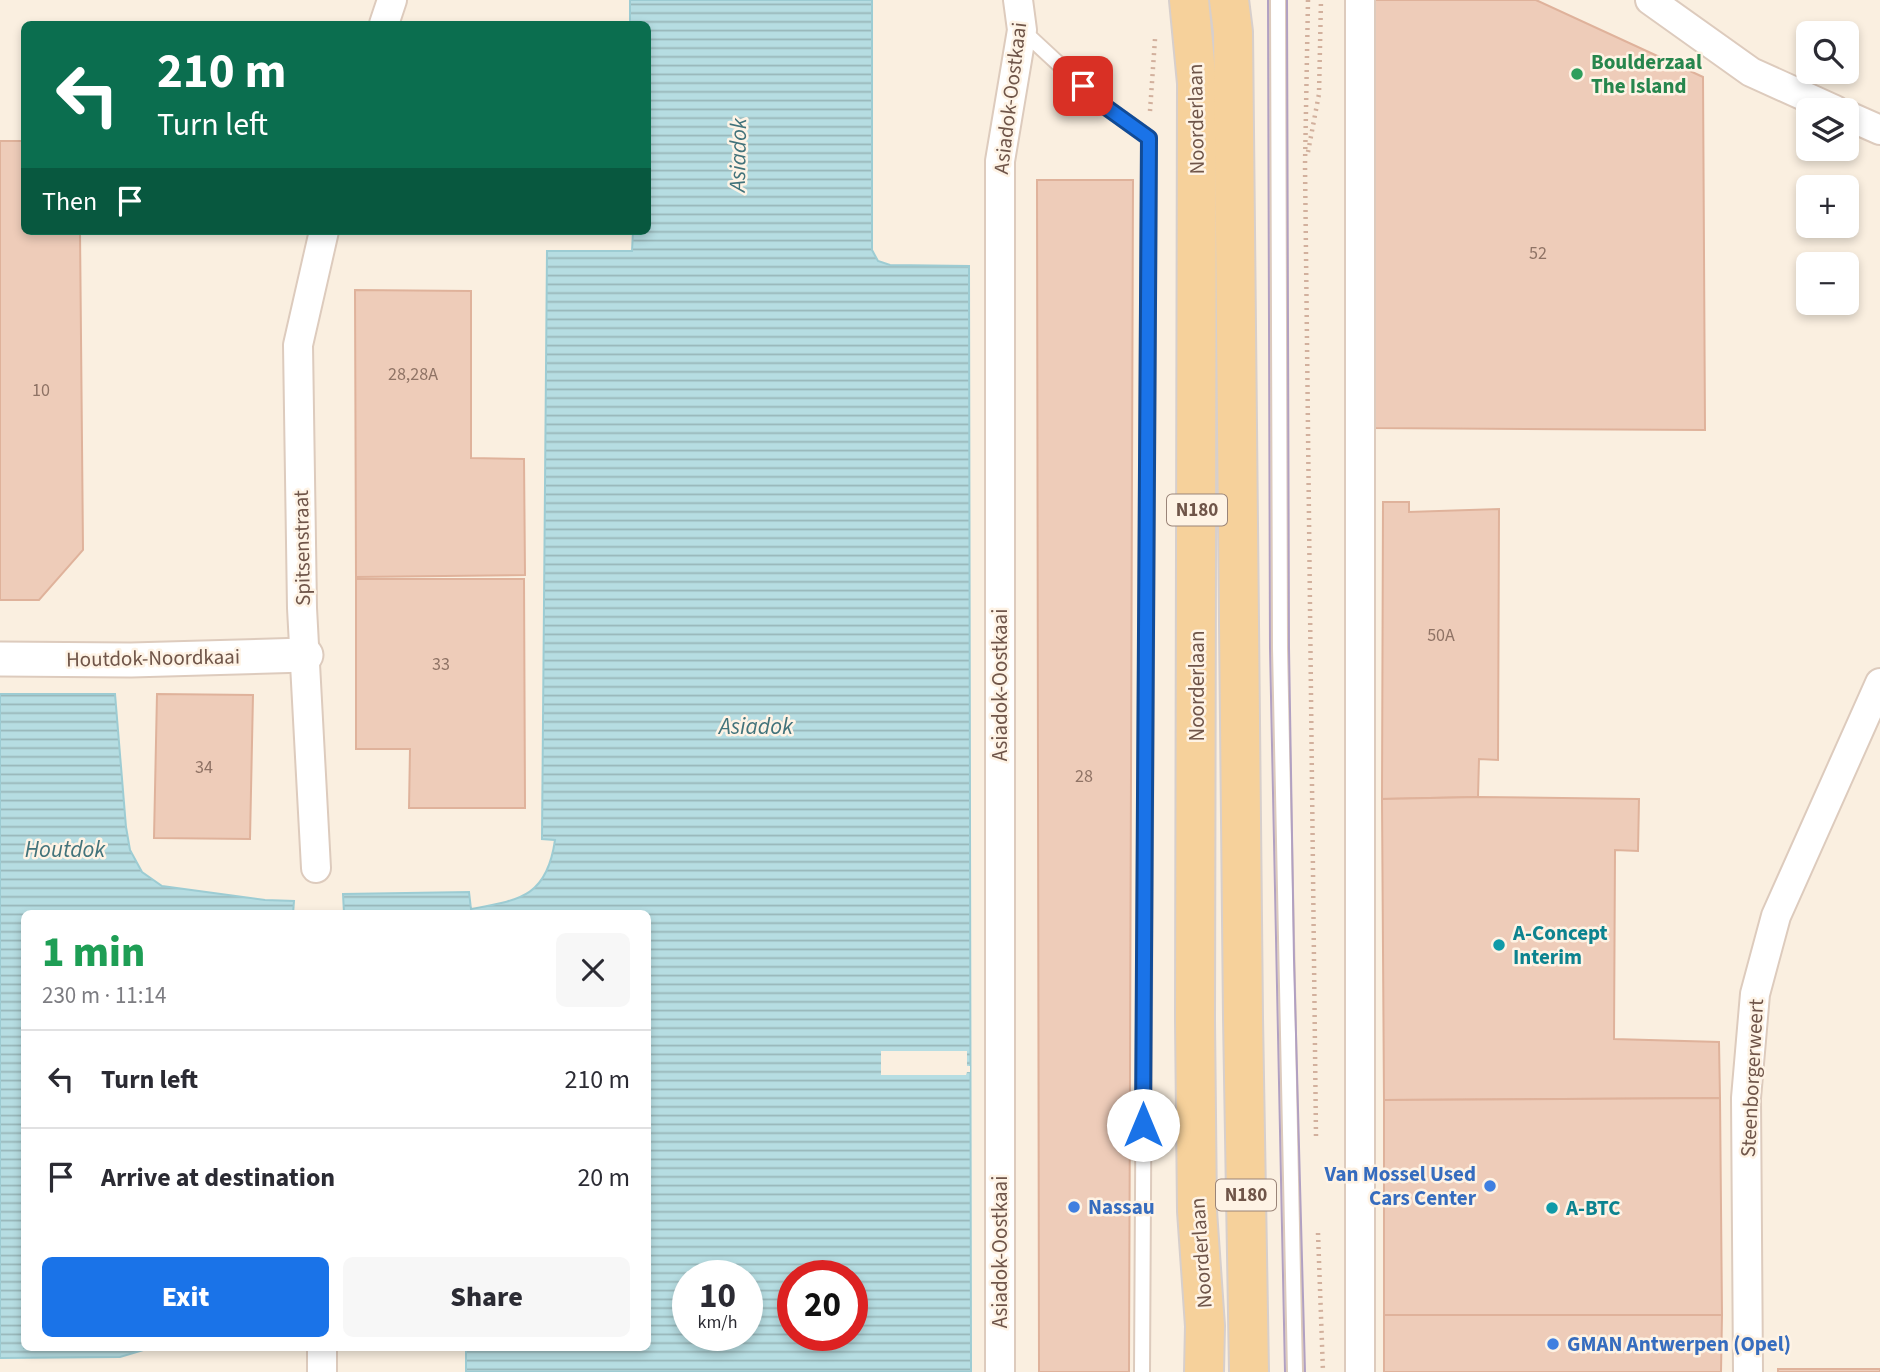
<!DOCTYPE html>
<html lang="en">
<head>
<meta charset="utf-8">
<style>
  body { margin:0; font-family:"Source Sans 3",sans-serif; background:#f7f7f7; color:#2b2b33; height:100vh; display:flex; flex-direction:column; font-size:26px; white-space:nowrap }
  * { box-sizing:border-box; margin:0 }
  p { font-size:23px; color:#7c7c81 }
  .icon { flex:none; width:38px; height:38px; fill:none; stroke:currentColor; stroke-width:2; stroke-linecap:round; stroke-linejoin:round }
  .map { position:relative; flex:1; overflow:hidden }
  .panel { position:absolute; left:21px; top:910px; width:630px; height:441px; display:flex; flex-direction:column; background:#fff; border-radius:10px; box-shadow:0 4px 10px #0003 }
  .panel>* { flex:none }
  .hud { position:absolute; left:21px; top:21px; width:630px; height:214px; border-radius:10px; box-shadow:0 4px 10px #0003; background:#0b6e4f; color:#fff; overflow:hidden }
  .buttons { position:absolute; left:1796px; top:21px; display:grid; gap:14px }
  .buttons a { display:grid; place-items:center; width:63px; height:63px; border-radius:10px; background:#fff; box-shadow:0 4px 10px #0003; font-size:35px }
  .speed { position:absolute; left:672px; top:1260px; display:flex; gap:14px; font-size:35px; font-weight:700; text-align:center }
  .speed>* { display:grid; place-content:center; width:91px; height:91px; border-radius:50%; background:#fff; box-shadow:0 4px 10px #0003; line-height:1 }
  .speed small { font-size:18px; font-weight:400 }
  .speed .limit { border:10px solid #d22; background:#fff; color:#111 }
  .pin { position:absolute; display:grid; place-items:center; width:60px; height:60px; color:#fff; margin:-30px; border-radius:14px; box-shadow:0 4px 10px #0006 }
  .me { position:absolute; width:77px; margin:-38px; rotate:0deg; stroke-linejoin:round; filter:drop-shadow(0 0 5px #0008) }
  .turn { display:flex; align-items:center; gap:24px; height:147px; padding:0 21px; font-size:32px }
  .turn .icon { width:91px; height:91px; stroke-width:2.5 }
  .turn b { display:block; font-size:49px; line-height:60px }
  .then { display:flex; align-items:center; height:66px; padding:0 21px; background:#0003; gap:14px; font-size:26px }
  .round { display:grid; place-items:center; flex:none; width:74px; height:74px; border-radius:10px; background:#f7f7f7 }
  .head { display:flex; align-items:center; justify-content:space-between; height:119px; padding:0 21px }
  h1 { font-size:42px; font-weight:800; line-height:52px; color:#1e9e55 }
  .button { display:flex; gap:14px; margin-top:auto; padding:14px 21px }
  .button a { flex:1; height:80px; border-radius:10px; background:#1a73e8; color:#fff; font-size:28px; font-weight:800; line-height:80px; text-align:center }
  .button a+a { background:#f7f7f7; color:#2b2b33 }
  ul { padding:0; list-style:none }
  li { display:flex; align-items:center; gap:21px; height:98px; padding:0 21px; border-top:2px solid #e1e1e2 }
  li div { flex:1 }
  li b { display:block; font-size:26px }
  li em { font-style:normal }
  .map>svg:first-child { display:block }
</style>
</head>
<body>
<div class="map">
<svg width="1880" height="1372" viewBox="0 0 1880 1372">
  <defs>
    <pattern id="water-rules" width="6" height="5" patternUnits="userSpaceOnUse" patternTransform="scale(1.75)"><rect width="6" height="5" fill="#b6dde2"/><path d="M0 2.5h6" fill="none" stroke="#98b6b9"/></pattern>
  </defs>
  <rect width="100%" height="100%" fill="#faefe0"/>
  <g fill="url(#water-rules)" stroke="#9dccd3" stroke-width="2" fill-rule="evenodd">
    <path d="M 630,0 L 872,0 L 872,250 L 878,261 L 890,265 L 969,266 L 971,1372 L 466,1372 L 466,1348 L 648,1348 L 648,914 L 344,913 L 343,894 L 469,892 L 471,909 C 520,900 547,897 555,840 L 542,839 L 547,251 L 632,251 L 633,231 L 648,231 L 648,24 L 630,24 ZM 688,1276 L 747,1276 L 747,1335 L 688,1335 ZM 793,1276 L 852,1276 L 852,1335 L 793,1335 Z"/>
    <path d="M 0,694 L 115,694 L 126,827 L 130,850 L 142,872 L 162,886 L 265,900 L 294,901 L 293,914 L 24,914 L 24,1348 L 150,1348 L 120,1357 L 0,1358 Z"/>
  </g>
  <path fill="#faefe0" d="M 881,1051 L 967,1051 L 967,1066 L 970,1066 L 970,1072 L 967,1072 L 966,1075 L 881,1075 Z"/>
  <g fill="#eeccb9" stroke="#dfb29b" stroke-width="2">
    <path d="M 1372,0 L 1536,0 L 1703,77 L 1705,430 L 1372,428 Z"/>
    <path d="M 0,141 L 24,141 L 24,231 L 80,231 L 83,550 L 39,600 L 0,600 Z"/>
    <path d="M 1037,180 L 1133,180 L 1129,1372 L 1039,1372 Z"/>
    <path d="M 355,290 L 471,291 L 471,458 L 524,459 L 525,575 L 356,577 Z"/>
    <path d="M 1383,502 L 1409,502 L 1409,512 L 1499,509 L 1498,760 L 1479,759 L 1478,797 L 1382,799 Z"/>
    <path d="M 356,579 L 524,579 L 525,808 L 409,808 L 410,749 L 356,749 Z"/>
    <path d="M 157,694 L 253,695 L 250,839 L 154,838 Z"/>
    <path d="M 1478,797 L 1639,799 L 1638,851 L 1615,850 L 1614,1039 L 1719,1042 L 1720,1098 L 1384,1100 L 1382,799 Z"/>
    <path d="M 1720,1098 L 1722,1315 L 1384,1315 L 1384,1100 Z"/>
    <path d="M 1384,1315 L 1722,1315 L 1721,1372 L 1384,1372 Z"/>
    <rect x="1778" y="1369" width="102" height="3"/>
  </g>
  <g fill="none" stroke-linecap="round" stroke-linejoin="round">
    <defs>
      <g id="service">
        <path d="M 1278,0 L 1280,648 L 1295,1372"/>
        <path d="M 1022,30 L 1103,105 L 1149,138 L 1142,1372"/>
      </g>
      <g id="minor">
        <path d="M 1650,0 L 1751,72 L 1835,110"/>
        <path d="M 384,24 L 392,0"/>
        <path d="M 1846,115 L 1880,130"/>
        <path d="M 316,868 L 302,608 L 298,345 L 324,231"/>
        <path d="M 322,1372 L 322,1348"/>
        <path d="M 1000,1372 L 1000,161 L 1022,30 L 1018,0"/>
        <path d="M 1360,1372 L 1360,0"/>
        <path d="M 1748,1372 L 1746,1098 L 1755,994 L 1776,916 L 1880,683"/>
      </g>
      <path id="tertiary" d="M 0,659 L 131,660 L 306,655"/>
      <g id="primary">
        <path d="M 1189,0 L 1197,83 L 1195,1020 L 1197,1211 L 1205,1326 L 1204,1372"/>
        <path d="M 1229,0 L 1233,32 L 1243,1018 L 1249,1372"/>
      </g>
    </defs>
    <use href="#service" stroke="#ddcbbd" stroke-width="18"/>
    <use href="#minor" stroke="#ddcbbd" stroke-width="32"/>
    <use href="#tertiary" stroke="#ddcbbd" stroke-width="37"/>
    <use href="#primary" stroke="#d7cfcc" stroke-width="42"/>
    <g stroke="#d2b09d" stroke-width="4.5" stroke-dasharray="2 5" stroke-linecap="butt">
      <path d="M 1308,0 L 1305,165 L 1316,1137"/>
      <path d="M 1150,111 L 1155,39"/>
      <path d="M 1308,152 L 1319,94 L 1321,0"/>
      <path d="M 1318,1233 L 1323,1372"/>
    </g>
    <use href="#service" stroke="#fff" stroke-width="14"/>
    <use href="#minor" stroke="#fff" stroke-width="28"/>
    <use href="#tertiary" stroke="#fff" stroke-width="33"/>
    <use href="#primary" stroke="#f6d19b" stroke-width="38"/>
    <g stroke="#b1a0c2" stroke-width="2">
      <path d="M 1268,0 L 1270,648 L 1285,1372"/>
      <path d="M 1287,0 L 1289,648 L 1294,959 L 1305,1372"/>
    </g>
  </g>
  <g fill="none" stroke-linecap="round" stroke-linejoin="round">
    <defs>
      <path id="route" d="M 1083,86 L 1103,105 L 1149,138 L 1143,1125"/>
    </defs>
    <use href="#route" stroke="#114b97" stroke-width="18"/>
    <use href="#route" stroke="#1a73e8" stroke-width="12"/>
  </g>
  <circle fill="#2e9e5b" stroke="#fef3e5" stroke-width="2.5" cx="1577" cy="74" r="7"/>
  <g fill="#0f9aa8" stroke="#fef3e5" stroke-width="2.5">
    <circle cx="1499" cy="945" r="7"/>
    <circle cx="1552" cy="1208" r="7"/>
  </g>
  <g fill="#3f7fe0" stroke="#fef3e5" stroke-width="2.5">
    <circle cx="1490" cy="1186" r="7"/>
    <circle cx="1074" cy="1207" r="7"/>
    <circle cx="1553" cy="1344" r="7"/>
  </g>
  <g text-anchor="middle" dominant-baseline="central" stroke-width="5" stroke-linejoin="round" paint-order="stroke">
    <g font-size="18" fill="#8f7365">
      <text x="1538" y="253">52</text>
      <text x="413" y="374">28,28A</text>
      <text x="41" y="390">10</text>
      <text x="1441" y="635">50A</text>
      <text x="441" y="664">33</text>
      <text x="204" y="767">34</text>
      <text x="1084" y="776">28</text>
    </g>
    <g fill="#fef3e5" stroke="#9a8478" stroke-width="2">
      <rect x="1167" y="494.5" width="60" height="31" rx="5"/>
      <rect x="1216" y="1179.5" width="60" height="31" rx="5"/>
    </g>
    <g font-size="19" font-weight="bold" fill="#6f5549">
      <text x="1197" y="510">N180</text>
      <text x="1246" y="1195">N180</text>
    </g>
    <g font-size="21" font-weight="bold" fill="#27864d" stroke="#fef3e5" text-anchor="start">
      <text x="1591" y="62">Boulderzaal<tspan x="1591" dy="24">The Island</tspan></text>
    </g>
    <g font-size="21" fill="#6f5549" stroke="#fef3e5">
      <text transform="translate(1010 98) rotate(-83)">Asiadok-Oostkaai</text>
      <text transform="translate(1196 119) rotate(-91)">Noorderlaan</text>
      <text transform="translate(302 548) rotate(-91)">Spitsenstraat</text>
      <text transform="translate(153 658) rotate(-1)">Houtdok-Noordkaai</text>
      <text transform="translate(1000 685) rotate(-90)">Asiadok-Oostkaai</text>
      <text transform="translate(1197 686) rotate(-90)">Noorderlaan</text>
      <text transform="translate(1752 1078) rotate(-87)">Steenborgerweert</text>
      <text transform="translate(1000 1252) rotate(-90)">Asiadok-Oostkaai</text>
      <text transform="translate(1201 1253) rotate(-94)">Noorderlaan</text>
    </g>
    <g font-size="21" font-weight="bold" fill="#0d838f" stroke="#fef3e5" text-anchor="start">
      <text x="1513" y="933">A-Concept<tspan x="1513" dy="24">Interim</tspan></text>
      <text x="1566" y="1208">A-BTC</text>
    </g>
    <g font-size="21" font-weight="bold" fill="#366cbe" stroke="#fef3e5" text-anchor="start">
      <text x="1476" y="1174" text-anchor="end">Van Mossel Used<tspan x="1476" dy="24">Cars Center</tspan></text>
      <text x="1088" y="1207">Nassau</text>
      <text x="1567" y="1344">GMAN Antwerpen (Opel)</text>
    </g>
    <g font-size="23" font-style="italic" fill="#42737b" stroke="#fef3e5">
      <text transform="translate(738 155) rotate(-89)">Asiadok</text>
      <text x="756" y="726">Asiadok</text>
      <text x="65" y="849">Houtdok</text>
    </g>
  </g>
</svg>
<div class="buttons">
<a><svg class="icon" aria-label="search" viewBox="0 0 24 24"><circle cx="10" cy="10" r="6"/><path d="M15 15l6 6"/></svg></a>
<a><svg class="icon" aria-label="layers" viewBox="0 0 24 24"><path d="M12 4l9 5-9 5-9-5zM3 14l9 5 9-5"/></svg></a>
<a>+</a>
<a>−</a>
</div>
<div class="speed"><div>10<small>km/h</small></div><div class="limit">20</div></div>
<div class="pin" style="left:1083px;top:86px;background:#d93025"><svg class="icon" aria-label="arrive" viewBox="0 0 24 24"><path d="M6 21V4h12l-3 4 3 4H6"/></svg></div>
<svg class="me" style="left:1143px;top:1125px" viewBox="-20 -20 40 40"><circle r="19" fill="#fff"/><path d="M0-13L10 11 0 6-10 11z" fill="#1a73e8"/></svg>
<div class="hud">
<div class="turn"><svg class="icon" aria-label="left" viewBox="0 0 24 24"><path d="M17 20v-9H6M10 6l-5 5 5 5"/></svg><div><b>210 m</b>Turn left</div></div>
<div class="then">Then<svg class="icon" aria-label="arrive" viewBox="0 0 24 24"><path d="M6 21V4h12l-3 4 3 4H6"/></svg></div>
</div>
<section class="panel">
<div class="head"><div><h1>1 min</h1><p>230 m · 11:14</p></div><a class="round"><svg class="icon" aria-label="close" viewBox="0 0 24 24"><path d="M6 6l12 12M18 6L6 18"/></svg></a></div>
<ul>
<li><svg class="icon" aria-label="left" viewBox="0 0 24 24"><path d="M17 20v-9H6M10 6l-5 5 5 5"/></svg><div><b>Turn left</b></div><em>210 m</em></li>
<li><svg class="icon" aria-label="arrive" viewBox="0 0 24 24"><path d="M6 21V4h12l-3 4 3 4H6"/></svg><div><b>Arrive at destination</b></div><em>20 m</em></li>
</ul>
<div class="button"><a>Exit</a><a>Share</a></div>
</section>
</div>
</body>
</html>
